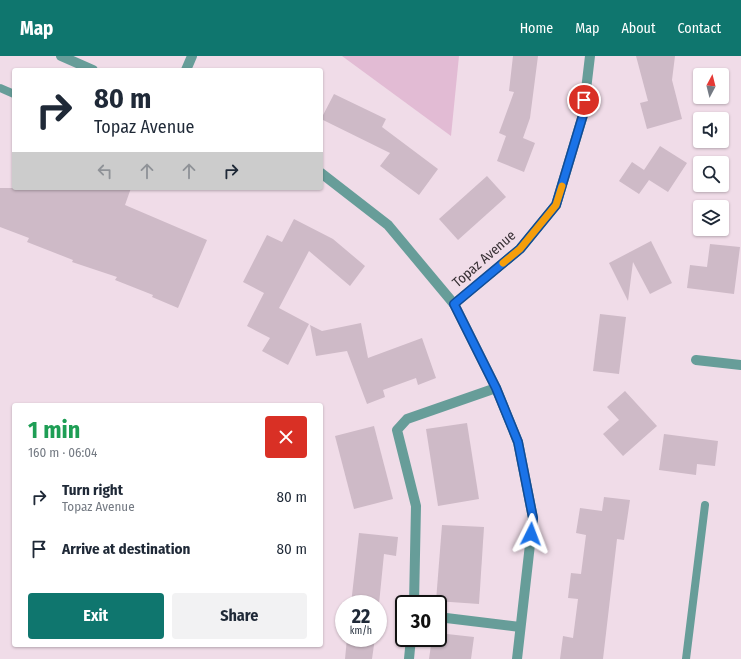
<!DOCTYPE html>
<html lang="en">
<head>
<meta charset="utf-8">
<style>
  body { margin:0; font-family:"Fira Sans Condensed",sans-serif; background:#f2f2f3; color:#1f2937; height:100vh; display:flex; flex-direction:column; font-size:15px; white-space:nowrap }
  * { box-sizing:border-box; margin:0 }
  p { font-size:13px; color:#747a83 }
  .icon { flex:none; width:22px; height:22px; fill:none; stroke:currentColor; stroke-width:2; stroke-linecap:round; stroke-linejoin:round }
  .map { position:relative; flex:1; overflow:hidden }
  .sheet { position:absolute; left:12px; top:347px; width:311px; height:244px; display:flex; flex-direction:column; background:#fff; border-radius:4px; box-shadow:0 1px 3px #0004 }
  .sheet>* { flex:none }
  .hud { position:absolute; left:12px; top:12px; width:311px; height:122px; border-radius:4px; box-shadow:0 1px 3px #0004; background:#fff; color:#1f2937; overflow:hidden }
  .needle { width:26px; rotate:7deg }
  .controls { position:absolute; left:693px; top:12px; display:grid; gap:8px }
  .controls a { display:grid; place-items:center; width:36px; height:36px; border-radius:4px; background:#fff; box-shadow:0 1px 3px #0004; font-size:20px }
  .speed { position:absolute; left:335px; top:539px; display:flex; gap:8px; font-size:20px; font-weight:700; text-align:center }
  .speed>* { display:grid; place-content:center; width:52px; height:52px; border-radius:50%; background:#fff; box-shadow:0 1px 3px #0004; line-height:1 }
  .speed small { font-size:10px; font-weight:400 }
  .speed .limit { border:2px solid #111; border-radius:6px; background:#fff; color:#111 }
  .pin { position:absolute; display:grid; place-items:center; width:34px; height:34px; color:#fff; margin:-17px; border:2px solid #fff; border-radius:50%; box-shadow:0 1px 4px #0007 }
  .me { position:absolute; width:44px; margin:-22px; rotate:3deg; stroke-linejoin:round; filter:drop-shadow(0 0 3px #0008) }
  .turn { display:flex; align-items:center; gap:14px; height:84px; padding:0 16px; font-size:18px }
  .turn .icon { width:52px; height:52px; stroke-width:2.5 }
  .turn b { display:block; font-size:28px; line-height:34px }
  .lanes { display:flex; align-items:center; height:38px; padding:0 16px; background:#0003; justify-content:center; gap:20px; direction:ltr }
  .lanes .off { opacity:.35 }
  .round { display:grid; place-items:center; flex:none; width:42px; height:42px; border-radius:4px; background:#f2f2f3 }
  .headline { display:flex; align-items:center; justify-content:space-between; height:68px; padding:0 16px }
  h1 { font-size:24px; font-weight:700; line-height:30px; color:#1e9e55 }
  .primary-button { display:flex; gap:8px; margin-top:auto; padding:8px 16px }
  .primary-button a { flex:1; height:46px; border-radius:4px; background:#0f766e; color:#fff; font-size:16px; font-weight:700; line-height:46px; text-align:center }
  .primary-button a+a { background:#f2f2f3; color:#1f2937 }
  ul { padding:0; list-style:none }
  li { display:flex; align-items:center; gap:12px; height:52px; padding:0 16px }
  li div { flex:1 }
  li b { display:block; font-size:15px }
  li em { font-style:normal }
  header { display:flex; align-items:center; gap:24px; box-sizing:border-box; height:56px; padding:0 20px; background:#0f766e; color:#fff }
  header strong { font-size:19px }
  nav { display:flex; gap:22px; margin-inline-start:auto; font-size:14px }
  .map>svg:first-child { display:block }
</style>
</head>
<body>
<header>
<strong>Map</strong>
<nav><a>Home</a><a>Map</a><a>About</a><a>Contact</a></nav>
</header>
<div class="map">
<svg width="741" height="603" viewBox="0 0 741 603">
  <rect width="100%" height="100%" fill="#f0dce8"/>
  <path fill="#e2bbd4" d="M 342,0 L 459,0 L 451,80 Z"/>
  <g fill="#cebac7">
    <path d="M 513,0 L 538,0 L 530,62 L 523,82 L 535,87 L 524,116 L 497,105 L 506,80 L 499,77 L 514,36 L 509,35 Z"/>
    <path d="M 636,0 L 675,0 L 672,24 L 682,63 L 647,73 L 640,47 L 648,45 Z"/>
    <path d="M 334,38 L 386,63 L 382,71 L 438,113 L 419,139 L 380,110 L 390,97 L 321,63 Z"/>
    <path d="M 660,90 L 687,107 L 668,136 L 649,124 L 639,138 L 619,125 L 632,106 L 644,114 Z"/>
    <path d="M 487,120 L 506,141 L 458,184 L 439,163 Z"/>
    <path d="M 0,132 L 131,132 L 125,149 L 207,184 L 178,252 L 152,241 L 153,239 L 115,224 L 117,221 L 72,206 L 73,204 L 27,186 L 29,182 L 0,171 Z"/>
    <path d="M 294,163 L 333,183 L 365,210 L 350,230 L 309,195 L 279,252 L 309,268 L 288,309 L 262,295 L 270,282 L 247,270 L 264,237 L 243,226 L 267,179 L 282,186 Z"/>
    <path d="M 651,185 L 672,227 L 650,238 L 633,206 L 628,245 L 609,207 Z"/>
    <path d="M 710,188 L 740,191 L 734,238 L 687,232 L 690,209 L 707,211 Z"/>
    <path d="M 600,258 L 626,261 L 619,318 L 593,315 Z"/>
    <path d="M 361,267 L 368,302 L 422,282 L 436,322 L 418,329 L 416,322 L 383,334 L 385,341 L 367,348 L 347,295 L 316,300 L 310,269 L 322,275 Z"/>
    <path d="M 625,335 L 657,370 L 623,400 L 603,378 L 619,364 L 607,351 Z"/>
    <path d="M 467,367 L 479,443 L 438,450 L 426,373 Z"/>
    <path d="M 374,370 L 393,443 L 354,453 L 335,380 Z"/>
    <path d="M 664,378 L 718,385 L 715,410 L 697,408 L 696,419 L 659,414 Z"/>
    <path d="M 604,441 L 630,444 L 624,484 L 617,483 L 603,603 L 560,603 L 563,580 L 573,582 L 578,543 L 568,542 L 571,517 L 581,518 L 586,479 L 576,477 L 580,452 L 602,455 Z"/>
    <path d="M 442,469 L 484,471 L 479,548 L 436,545 Z"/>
    <path d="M 359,477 L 398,481 L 396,500 L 384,498 L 379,548 L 351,548 Z"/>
    <path d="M 438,577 L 474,581 L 471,603 L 429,603 L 432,582 L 438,582 Z"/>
    <path d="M 347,582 L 375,582 L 372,603 L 345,603 Z"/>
  </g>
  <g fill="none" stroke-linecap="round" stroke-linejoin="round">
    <g stroke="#679d99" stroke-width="8">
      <path d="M 0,32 L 14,38"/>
      <path d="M 686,603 L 705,449"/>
    </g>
    <g stroke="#679d99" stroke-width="10">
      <path d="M 61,0 L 93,14"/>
      <path d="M 186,14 L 192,0"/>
      <path d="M 321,117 L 388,169 L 454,248 L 496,332 L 518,386 L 533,462 L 517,603"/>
      <path d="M 454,248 L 520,193 L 556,149 L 583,59 L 590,0"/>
      <path d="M 696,304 L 741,309"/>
      <path d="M 414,548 L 416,450 L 397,374 L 407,363 L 496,332"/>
      <path d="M 438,561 L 520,571"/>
      <path d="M 409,603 L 411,582"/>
    </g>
  </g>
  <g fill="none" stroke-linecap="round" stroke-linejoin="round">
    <defs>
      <path id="route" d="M 531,478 L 533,462 L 518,386 L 496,332 L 454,248 L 520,193 L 556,149 L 583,59 L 584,44"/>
    </defs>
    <use href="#route" stroke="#114b97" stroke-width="10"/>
    <use href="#route" stroke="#1a73e8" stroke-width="7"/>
    <path stroke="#f59e0b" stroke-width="7" d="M 503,207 L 520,193 L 556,149 L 562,130"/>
  </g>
  <g text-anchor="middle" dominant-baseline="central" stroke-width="3" stroke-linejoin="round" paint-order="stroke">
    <g font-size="14" fill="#362f33" stroke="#f0dce8">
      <text transform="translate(484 203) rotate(-41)">Topaz Avenue</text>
    </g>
  </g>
</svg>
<div class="controls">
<a><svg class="needle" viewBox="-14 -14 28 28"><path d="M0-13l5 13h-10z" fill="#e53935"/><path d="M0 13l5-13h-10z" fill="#747a83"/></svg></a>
<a><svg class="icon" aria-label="sound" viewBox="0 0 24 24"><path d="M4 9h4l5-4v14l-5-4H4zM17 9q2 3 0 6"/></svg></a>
<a><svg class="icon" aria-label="search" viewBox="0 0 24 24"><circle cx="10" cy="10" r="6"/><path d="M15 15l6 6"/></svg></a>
<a><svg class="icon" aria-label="layers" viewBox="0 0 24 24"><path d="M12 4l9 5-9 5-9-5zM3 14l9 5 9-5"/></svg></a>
</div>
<div class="speed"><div>22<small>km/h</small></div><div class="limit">30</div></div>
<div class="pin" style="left:584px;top:44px;background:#d93025"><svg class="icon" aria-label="arrive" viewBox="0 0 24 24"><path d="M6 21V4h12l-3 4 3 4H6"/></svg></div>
<svg class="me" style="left:531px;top:478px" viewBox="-20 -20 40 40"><path d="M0-17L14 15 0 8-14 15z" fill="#1a73e8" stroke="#fff" stroke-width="4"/></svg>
<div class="hud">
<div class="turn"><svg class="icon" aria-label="right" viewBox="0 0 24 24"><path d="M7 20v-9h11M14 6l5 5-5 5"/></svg><div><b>80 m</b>Topaz Avenue</div></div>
<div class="lanes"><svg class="icon off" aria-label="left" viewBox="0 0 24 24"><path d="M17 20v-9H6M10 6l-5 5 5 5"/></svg><svg class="icon off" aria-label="ahead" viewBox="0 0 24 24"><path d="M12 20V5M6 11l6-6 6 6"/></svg><svg class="icon off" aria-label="ahead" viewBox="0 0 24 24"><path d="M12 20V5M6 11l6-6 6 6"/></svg><svg class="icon" aria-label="right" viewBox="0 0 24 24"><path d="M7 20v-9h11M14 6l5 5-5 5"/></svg></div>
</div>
<section class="sheet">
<div class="headline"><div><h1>1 min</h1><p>160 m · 06:04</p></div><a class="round" style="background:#d93025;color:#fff"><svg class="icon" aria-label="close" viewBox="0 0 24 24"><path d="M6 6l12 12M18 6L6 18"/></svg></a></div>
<ul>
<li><svg class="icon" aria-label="right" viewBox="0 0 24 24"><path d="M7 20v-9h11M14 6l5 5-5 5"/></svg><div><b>Turn right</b><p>Topaz Avenue</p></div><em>80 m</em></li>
<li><svg class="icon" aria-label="arrive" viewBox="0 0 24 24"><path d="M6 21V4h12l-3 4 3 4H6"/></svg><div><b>Arrive at destination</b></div><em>80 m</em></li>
</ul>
<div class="primary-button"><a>Exit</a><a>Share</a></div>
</section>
</div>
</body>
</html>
